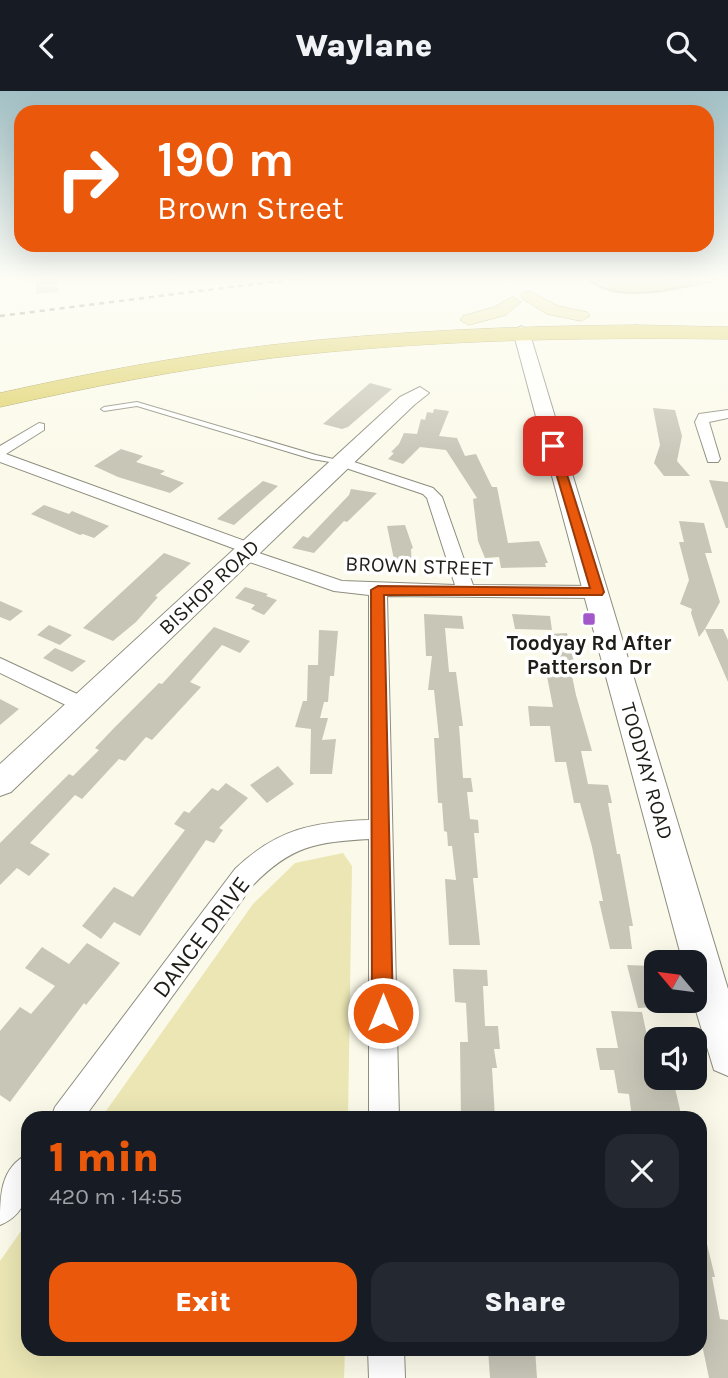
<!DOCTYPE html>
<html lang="en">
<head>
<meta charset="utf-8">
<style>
  body { margin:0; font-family:Karla,sans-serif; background:#242831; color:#f1f3f6; height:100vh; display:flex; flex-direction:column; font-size:26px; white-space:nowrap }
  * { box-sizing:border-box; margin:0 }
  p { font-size:23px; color:#9ea1a6 }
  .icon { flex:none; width:38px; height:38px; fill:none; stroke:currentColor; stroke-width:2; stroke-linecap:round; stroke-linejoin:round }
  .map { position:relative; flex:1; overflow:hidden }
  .panel { position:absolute; left:21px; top:1020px; width:686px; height:245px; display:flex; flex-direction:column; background:#171b24; border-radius:21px; box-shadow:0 7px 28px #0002 }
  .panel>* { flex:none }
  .top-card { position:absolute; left:14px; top:14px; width:700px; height:147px; border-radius:21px; box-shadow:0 7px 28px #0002; background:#ea580c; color:#fff; overflow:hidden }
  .needle { width:46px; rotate:299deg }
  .tools { position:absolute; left:644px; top:859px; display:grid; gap:14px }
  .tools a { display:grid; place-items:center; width:63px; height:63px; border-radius:14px; background:#171b24; box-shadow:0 7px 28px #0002; font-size:35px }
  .pin { position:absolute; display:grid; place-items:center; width:60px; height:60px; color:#fff; margin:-30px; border-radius:14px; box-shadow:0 4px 10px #0006 }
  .me { position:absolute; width:77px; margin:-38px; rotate:0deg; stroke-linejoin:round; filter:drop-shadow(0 0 5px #0008) }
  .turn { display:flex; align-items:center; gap:24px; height:147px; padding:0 28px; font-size:32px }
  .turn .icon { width:91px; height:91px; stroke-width:2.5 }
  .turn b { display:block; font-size:49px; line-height:60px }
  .round { display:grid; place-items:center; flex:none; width:74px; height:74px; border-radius:21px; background:#242831 }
  .overview { display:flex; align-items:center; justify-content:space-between; height:119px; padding:0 28px }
  h1 { font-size:42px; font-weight:800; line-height:52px; color:#ea580c }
  .action { display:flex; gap:14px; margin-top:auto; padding:14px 28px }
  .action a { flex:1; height:80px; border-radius:21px; background:#ea580c; color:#fff; font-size:28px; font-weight:800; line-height:80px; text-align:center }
  .action a+a { background:#242831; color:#f1f3f6 }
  header { display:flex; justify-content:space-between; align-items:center; height:91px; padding:0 28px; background:#171b24; font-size:32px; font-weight:800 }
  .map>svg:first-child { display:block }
</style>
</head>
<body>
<header><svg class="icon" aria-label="back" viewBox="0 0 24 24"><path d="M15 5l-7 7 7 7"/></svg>Waylane<svg class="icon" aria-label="search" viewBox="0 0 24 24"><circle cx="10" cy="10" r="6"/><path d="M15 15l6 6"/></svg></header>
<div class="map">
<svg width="728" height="1287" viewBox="0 0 728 1287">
  <rect width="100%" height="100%" fill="#fbfaea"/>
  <g fill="#ebe6b4">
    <path d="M 343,762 L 352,775 L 348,1027 L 101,1027 L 253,813 L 295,772 Z"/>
    <path d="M 28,1130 L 28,1258 L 345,1258 L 344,1287 L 0,1287 L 0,1170 Z"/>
  </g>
  <path fill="#dad290" stroke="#a29c6c" stroke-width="2" d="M 588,185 L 728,185 L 728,186 C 692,194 621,216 589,189 Z"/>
  <g fill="#c8c6b7">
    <path d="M 36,185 L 57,185 L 58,201 L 36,203 Z"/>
    <path d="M 370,292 L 392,298 L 348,336 L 342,338 L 323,333 Z"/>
    <path d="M 653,317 L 675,319 L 682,345 L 677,370 L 690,385 L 664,385 L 654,372 L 660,354 Z"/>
    <path d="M 434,318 L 449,320 L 439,345 L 457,347 L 465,365 L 476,363 L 492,396 L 497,396 L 508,452 L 539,450 L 548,472 L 545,472 L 546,476 L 501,477 L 499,466 L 485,467 L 478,450 L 473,408 L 477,407 L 446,359 L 420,356 L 403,373 L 388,368 L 394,362 L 391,361 L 399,353 L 404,342 L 417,343 L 421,328 L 425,329 L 427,321 L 433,322 Z"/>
    <path d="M 121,358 L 143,365 L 136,371 L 165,380 L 160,383 L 184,392 L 170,402 L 118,386 L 94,375 Z"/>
    <path d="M 709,389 L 728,391 L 728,437 L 726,437 Z"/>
    <path d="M 263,390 L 278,395 L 234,434 L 217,428 Z"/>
    <path d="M 351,398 L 377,402 L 347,431 L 344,430 L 314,462 L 292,457 L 303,445 L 308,447 L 349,404 Z"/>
    <path d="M 44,414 L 69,423 L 72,420 L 109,435 L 94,447 L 83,443 L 80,444 L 31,423 Z"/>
    <path d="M 679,430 L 704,432 L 712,462 L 705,462 L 720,511 L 705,538 L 723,538 L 728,549 L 728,591 L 705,538 L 699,546 L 691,522 L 692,518 L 680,513 L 689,489 L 679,451 L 684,451 Z"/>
    <path d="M 405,434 L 413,457 L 411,458 L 412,478 L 396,478 L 387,435 Z"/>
    <path d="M 164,462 L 191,472 L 155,505 L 158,506 L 136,531 L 113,550 L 83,537 Z"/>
    <path d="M 245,496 L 268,503 L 266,505 L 277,509 L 264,524 L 251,518 L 255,514 L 235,507 Z"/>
    <path d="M 0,510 L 23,520 L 10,530 L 0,526 Z"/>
    <path d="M 424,523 L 462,525 L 464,538 L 445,537 L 449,581 L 456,581 L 463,635 L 459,635 L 463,687 L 471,687 L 473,701 L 467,701 L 470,728 L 478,729 L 479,742 L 474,742 L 478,787 L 473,787 L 480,854 L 449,854 L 445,788 L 456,789 L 452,755 L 448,755 L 447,741 L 444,740 L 442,712 L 438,712 L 434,647 L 439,647 L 434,599 L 428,599 L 432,565 L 426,565 Z"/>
    <path d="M 512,523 L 550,525 L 552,539 L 515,538 Z"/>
    <path d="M 49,534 L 72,544 L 60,554 L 37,544 Z"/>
    <path d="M 214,536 L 250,550 L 240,562 L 222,554 L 190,591 L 201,596 L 152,649 L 146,646 L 125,670 L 119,668 L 82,708 L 75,704 L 30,752 L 50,763 L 29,785 L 17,777 L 0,794 L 0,752 L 69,683 L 73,685 L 99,659 L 95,657 L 114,637 L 159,592 L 162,593 Z"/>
    <path d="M 319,539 L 338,540 L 334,585 L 330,585 L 328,611 L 324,611 L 320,627 L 328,627 L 322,649 L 336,648 L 332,683 L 310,683 L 311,638 L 295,636 L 303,610 L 307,610 L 308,574 L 318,574 Z"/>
    <path d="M 567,542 L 574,571 L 569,571 L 576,604 L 592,660 L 581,660 L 588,693 L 608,694 L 612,712 L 608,712 L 617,763 L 620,763 L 633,835 L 629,835 L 632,858 L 610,858 L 599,810 L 603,810 L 592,756 L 580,712 L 574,712 L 566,671 L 555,671 L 550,635 L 530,635 L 528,615 L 553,616 L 545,575 L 555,575 L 549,543 Z"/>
    <path d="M 55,557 L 86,570 L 72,581 L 43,567 Z"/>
    <path d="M 0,608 L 19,618 L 0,634 Z"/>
    <path d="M 278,675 L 294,693 L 267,712 L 250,694 Z"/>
    <path d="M 226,692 L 248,707 L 219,737 L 223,739 L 214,752 L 206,749 L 140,845 L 114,831 L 101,848 L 82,835 L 114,796 L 133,806 L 185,739 L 174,733 L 184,720 L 189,722 L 212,697 L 218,700 Z"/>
    <path d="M 87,852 L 120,872 L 86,914 L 84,912 L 10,1011 L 0,1004 L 0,940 L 20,916 L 31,923 L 55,895 L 25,877 L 42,856 L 69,873 Z"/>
    <path d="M 627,874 L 652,875 L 656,893 L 656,916 L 638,917 Z"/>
    <path d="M 453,878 L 487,879 L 488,895 L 483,895 L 485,935 L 498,935 L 500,958 L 494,958 L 497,977 L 492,977 L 495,1027 L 461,1027 L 460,951 L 468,951 L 466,912 L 455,911 Z"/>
    <path d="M 611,920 L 642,921 L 656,987 L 670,987 L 671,993 L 674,993 L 682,1027 L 632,1027 L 629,1003 L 618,1002 L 614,979 L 600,979 L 596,957 L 618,957 Z"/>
    <path d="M 705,1145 L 715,1186 L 712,1186 L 720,1228 L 728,1229 L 728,1287 L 709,1287 L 700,1244 L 700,1146 Z"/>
    <path d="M 488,1258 L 535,1258 L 537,1287 L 490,1287 Z"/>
  </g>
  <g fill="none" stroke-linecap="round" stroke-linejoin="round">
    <defs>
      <path id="lane" d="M 137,311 L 316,364 L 346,371 L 342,373 L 312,368 L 137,315 L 104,320 L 101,318 L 104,316 Z"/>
      <g id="street">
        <path d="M 161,185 L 194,185 C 187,190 168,190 161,185 Z"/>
        <path d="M 728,319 L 728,327 L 709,331 L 720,368 L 718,371 L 708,371 L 695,331 L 699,323 Z"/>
        <path d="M 39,332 L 44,333 L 44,339 L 6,363 L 256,454 L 258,458 L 256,461 L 342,490 L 455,494 L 427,407 L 423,403 L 337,374 L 335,371 L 342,367 L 433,397 L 442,406 L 473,494 L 598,495 L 607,501 L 598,507 L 387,505 L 399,1027 L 369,1027 L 369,748 C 316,751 291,755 253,794 L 84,1027 L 51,1027 L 55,1016 L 235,778 C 277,738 313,731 369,729 L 369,504 L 334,500 L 238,467 L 236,463 L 238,459 L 0,371 L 0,355 Z"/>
        <path d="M 0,567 L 90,609 L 93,614 L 90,619 L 83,622 L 76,619 L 0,582 Z"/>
        <path d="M 28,1063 C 28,1093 32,1121 0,1134 C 0,1105 0,1077 28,1063 Z"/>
        <path d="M 368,1258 L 404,1258 L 405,1287 L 369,1287 Z"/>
      </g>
      <g id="secondary">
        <path d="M 521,235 L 529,240 L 728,898 L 728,985 L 714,979 L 693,910 L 695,872 L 683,872 L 513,240 Z"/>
        <path d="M 420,296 L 429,302 L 414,314 L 11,701 L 0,705 L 0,673 L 400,306 Z"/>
      </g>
      <g id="primary">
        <path d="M 529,200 L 558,215 L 587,221 L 590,225 L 581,230 L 547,223 L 523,208 L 521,205 L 523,202 Z"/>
        <path d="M 513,206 L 521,211 L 506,224 L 469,234 L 460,229 L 463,225 L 494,216 Z"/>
      </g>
      <path id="highway" d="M 636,234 L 728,236 L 728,248 C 575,246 423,249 272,267 C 180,278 90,296 0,316 L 0,302 C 90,282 180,265 271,254 C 393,240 514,235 636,234 Z"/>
    </defs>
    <use href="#lane" stroke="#8e8d7e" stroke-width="2"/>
    <use href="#street" stroke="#8e8d7e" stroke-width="2"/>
    <use href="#secondary" stroke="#8e8d7e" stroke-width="2"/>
    <use href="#primary" stroke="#9c934e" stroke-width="1"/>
    <use href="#highway" stroke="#9c934e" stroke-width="1"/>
    <use href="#lane" fill="#fff" fill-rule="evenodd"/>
    <use href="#street" fill="#fff" fill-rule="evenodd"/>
    <use href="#secondary" fill="#fff" fill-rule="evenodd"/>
    <use href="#primary" fill="#ece5a6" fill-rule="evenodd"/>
    <use href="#highway" fill="#e0d36b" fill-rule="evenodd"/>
    <path stroke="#7d7c72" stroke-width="2.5" stroke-dasharray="5 5" stroke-linecap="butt" d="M 0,225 L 319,185"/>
  </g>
  <linearGradient id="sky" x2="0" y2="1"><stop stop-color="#a2c0c5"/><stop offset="0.51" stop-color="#fdfdf6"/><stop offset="1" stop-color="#fdfdf6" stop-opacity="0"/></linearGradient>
  <rect width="728" height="366" fill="url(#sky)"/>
  <path fill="#ea580c" stroke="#983908" stroke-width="2" d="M 553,352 L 558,355 L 604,501 L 602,504 L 384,504 L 393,922 L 390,929 L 383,932 L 375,929 L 372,922 L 371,499 L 378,495 L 590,497 L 548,355 Z"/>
  <rect fill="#a257ca" stroke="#fff" stroke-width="2.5" x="582" y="521" width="14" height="14" rx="3.5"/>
  <g text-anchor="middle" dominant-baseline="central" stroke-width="7" stroke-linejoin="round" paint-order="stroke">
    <g font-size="21" fill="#1e1d17" stroke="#fff">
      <text transform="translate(419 475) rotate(2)">BROWN STREET</text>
      <text transform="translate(209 496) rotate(-43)">BISHOP ROAD</text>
      <text transform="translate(647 680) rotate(74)">TOODYAY ROAD</text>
    </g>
    <g font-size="21" font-weight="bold" fill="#1e1d17" stroke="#fff">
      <text x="589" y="552">Toodyay Rd After<tspan x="589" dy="24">Patterson Dr</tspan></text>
    </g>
    <g font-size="24" fill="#1e1d17" stroke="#fff">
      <text transform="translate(201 846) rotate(-53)">DANCE DRIVE</text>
    </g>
  </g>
</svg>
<div class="tools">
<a><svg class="needle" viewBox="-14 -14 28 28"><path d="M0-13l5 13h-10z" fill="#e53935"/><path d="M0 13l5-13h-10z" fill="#9ea1a6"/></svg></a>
<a><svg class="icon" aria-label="sound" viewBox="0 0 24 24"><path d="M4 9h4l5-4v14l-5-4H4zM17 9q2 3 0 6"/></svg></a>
</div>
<div class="pin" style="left:553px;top:355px;background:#d93025"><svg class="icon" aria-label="arrive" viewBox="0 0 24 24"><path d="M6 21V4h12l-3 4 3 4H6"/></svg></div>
<svg class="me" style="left:383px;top:922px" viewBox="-20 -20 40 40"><circle r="17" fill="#ea580c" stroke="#fff" stroke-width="3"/><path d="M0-11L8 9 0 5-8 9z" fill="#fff"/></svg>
<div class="top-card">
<div class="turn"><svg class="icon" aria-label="right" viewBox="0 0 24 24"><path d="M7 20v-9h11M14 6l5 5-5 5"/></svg><div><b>190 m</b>Brown Street</div></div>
</div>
<section class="panel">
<div class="overview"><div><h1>1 min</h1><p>420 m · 14:55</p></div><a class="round"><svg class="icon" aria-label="close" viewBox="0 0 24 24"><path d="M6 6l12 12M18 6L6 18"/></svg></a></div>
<div class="action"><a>Exit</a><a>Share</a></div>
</section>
</div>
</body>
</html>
